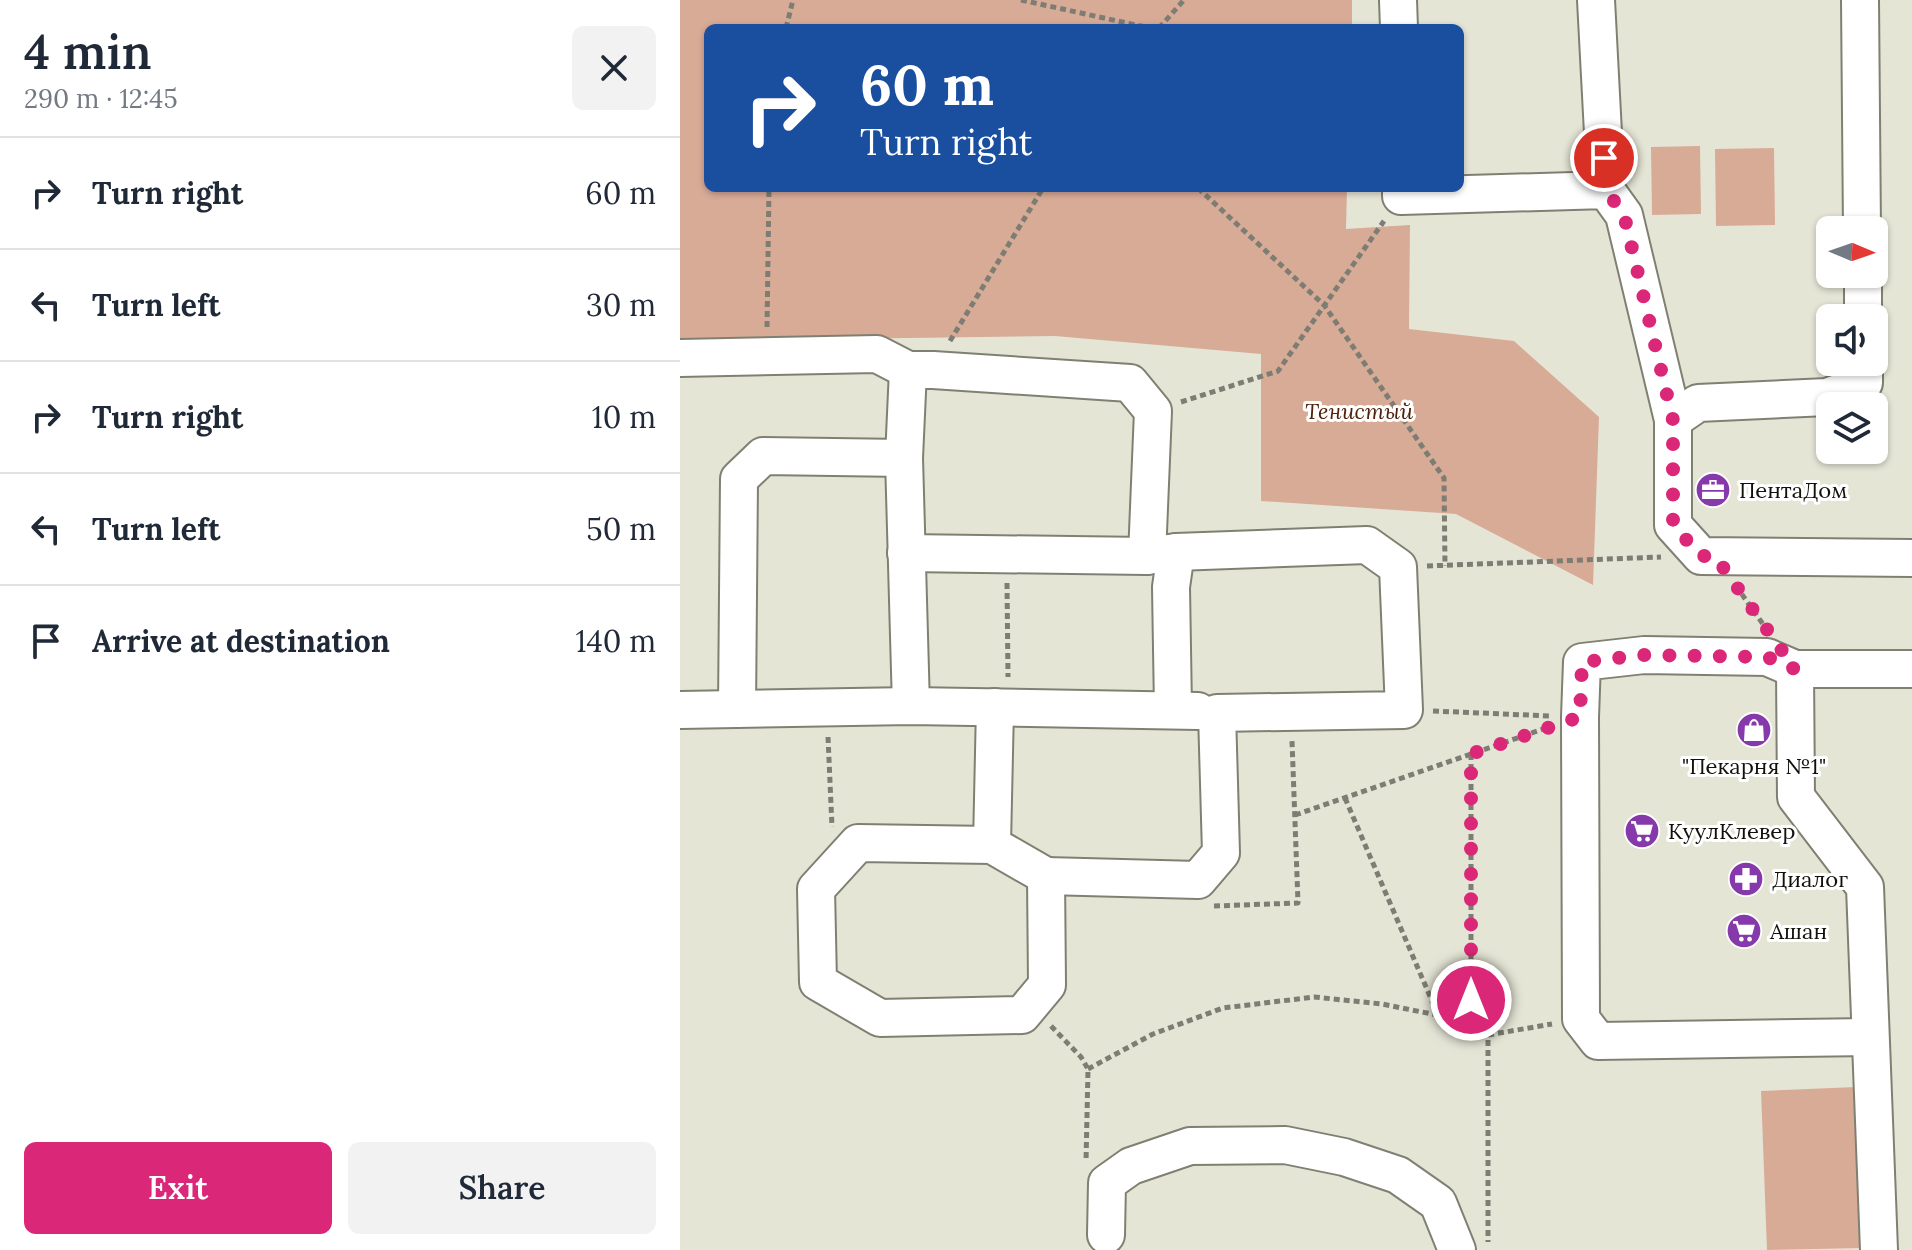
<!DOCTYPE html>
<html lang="en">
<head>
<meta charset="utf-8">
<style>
  body { margin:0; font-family:Lora,serif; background:#f2f2f3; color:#1f2937; height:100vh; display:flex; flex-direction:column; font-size:30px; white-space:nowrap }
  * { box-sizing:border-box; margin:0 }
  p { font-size:26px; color:#747a83 }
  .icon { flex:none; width:44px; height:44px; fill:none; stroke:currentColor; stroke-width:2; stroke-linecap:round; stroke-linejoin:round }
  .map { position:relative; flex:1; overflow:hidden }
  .drawer { display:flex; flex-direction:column; background:#fff; width:680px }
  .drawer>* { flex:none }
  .top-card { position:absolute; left:24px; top:24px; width:760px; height:168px; border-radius:12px; box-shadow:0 2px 6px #0004; background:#1a4fa0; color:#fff; overflow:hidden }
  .needle { width:52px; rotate:92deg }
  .buttons { position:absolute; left:1136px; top:216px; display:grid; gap:16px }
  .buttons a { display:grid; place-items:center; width:72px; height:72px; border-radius:12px; background:#fff; box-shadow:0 2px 6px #0004; font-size:40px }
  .pin { position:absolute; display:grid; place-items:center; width:68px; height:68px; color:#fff; margin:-34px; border:4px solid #fff; border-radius:50%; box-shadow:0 2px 8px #0007 }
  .me { position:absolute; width:88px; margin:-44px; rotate:0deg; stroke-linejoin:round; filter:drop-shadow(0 0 6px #0008) }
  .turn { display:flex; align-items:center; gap:28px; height:168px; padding:0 24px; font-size:36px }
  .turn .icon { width:104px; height:104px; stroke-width:2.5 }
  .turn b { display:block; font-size:56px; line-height:68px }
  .round { display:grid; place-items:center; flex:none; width:84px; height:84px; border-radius:12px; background:#f2f2f3 }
  .overview { display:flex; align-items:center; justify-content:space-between; height:136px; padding:0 24px }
  h1 { font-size:48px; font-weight:600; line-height:60px }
  .action { display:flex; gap:16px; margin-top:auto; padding:16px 24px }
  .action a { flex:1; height:92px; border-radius:12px; background:#db2777; color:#fff; font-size:32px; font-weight:600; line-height:92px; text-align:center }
  .action a+a { background:#f2f2f3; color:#1f2937 }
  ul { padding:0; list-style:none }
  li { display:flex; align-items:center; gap:24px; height:112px; padding:0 24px; border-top:2px solid #e0e1e3 }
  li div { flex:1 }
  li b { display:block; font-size:30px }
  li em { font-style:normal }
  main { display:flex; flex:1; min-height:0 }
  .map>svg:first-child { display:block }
</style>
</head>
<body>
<main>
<section class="drawer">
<div class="overview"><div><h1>4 min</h1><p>290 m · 12:45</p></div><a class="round"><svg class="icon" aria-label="close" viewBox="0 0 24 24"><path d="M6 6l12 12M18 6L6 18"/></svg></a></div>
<ul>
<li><svg class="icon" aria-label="right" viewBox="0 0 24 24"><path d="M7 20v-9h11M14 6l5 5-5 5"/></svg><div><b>Turn right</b></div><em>60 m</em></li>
<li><svg class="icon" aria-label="left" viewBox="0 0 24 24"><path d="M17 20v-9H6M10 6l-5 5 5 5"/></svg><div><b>Turn left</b></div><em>30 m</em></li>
<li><svg class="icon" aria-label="right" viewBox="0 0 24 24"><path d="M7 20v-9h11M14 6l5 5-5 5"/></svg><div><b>Turn right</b></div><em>10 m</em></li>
<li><svg class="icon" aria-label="left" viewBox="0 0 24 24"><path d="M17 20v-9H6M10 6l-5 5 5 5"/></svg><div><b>Turn left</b></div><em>50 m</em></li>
<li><svg class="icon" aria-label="arrive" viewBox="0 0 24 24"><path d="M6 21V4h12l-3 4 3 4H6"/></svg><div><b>Arrive at destination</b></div><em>140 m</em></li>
</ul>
<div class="action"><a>Exit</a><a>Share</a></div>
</section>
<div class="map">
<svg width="1232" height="1250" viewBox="0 0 1232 1250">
  <rect width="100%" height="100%" fill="#e5e5d6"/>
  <g fill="#d8ab97">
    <path d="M 0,0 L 672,0 L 672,28 L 28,28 L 28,188 L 667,188 L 666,229 L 730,225 L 729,329 L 834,341 L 919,417 L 913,585 L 776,514 L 581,501 L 581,354 L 375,336 L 0,341 Z"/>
    <path d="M 1020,146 L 1021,214 L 972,215 L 971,147 Z"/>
    <path d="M 1094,148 L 1095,225 L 1036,226 L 1035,149 Z"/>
    <path d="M 1176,1087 L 1182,1248 L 1087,1250 L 1081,1091 Z"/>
  </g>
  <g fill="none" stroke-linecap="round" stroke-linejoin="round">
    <defs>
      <g id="minor">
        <path d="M 718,0 L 719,28"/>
        <path d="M 916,0 L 926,190"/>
        <path d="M 1180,0 L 1182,230"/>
        <path d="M 721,188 L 721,196 L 926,190 L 944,215 L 993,420"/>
        <path d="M 1183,274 L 1183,318"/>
        <path d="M 0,358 L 197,354 L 228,370 L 253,370 L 450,383 L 473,411 L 467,556 L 496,552"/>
        <path d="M 1184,362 L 1184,383 L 1147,397 L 1018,403 L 993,420 L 993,525 L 1021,556 L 1232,558"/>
        <path d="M 228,370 L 224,458 L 231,706"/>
        <path d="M 226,553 L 467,556"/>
        <path d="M 1115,669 L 1087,657 L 964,655 L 902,662 L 900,717 L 901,1019 L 918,1041 L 1190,1037"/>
        <path d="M 57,709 L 59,479 L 83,456 L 224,458"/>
        <path d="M 0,710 L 231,706 L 518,711"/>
        <path d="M 312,845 L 178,843 L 136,889 L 138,982 L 200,1018 L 342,1015 L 367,985 L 366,876 L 312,845 L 315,707"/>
        <path d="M 366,876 L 518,880 L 541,853 L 537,713 L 724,710 L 718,567 L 687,545 L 496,552 L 491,587 L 493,709"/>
        <path d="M 426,1235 L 427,1183 L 451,1166 L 510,1146 L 605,1145 L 664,1157 L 718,1175 L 758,1203 L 777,1250"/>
        <path d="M 1199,1250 L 1185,887 L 1116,797 L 1115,669 L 1232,669"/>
      </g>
    </defs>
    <use href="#minor" stroke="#808072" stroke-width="40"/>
    <g stroke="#7d7d73" stroke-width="5" stroke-dasharray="6 4" stroke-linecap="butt">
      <path d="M 341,0 L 470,28"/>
      <path d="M 106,28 L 113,0"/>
      <path d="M 479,28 L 504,0"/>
      <path d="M 518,188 L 644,305 L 764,478 L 765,566"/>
      <path d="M 87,327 L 89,188"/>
      <path d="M 270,341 L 363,188"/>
      <path d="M 501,402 L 598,371 L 704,221"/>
      <path d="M 747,566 L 981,557"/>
      <path d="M 327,583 L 328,677"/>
      <path d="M 1056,586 L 1085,627"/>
      <path d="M 753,711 L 871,716"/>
      <path d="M 148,737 L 152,827"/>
      <path d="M 791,754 L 791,1000 L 808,1035 L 808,1242"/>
      <path d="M 665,798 L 758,1015 L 808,1035 L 872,1024"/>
      <path d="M 615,815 L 872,726"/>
      <path d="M 534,906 L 618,903 L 612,741"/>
      <path d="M 371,1026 L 401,1057 L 408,1069 L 406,1162"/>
      <path d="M 408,1069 L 473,1034 L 543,1008 L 634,997 L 702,1004 L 757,1015"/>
    </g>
    <use href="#minor" stroke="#fff" stroke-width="36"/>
  </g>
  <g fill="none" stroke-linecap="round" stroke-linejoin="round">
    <path stroke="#db2777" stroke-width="14" stroke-dasharray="0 25.2" d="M 791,1000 L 791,754 L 900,717 L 902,662 L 964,655 L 1087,657 L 1115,669 L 1035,556 L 1021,556 L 993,525 L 993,420 L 944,215 L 926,190 L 924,158"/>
  </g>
  <defs>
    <symbol id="office-disc" viewBox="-11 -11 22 22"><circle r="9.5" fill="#8639aa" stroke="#fff"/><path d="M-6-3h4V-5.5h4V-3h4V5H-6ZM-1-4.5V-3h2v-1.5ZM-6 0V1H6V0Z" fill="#fff"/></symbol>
    <symbol id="shop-disc" viewBox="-11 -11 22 22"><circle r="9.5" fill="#8639aa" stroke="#fff"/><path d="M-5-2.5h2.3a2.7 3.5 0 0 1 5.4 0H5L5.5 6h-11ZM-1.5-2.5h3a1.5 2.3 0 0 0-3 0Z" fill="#fff"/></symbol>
    <symbol id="supermarket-disc" viewBox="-11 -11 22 22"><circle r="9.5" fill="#8639aa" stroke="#fff"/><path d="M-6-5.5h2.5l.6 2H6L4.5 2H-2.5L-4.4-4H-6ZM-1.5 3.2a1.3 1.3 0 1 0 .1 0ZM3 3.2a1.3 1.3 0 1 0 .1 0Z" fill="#fff"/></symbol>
    <symbol id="pharmacy-disc" viewBox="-11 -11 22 22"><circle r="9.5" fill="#8639aa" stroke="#fff"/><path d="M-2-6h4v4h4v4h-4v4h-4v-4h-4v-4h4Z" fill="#fff"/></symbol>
  </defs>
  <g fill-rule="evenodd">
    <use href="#office-disc" x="1013" y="470" width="40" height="40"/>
    <use href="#shop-disc" x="1054" y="710" width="40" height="40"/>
    <use href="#supermarket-disc" x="942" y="811" width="40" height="40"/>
    <use href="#pharmacy-disc" x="1046" y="859" width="40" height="40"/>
    <use href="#supermarket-disc" x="1044" y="911" width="40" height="40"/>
  </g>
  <g text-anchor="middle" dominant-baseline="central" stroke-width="6" stroke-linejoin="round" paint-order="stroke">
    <g font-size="22" font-style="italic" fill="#4e220b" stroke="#fff">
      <text x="679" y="411">Тенистый</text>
    </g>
    <g font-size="22" fill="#11110c" stroke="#fff" text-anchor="start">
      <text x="1059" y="490">ПентаДом</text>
      <text x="1074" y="766" text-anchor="middle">"Пекарня №1"</text>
      <text x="988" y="831">КуулКлевер</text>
      <text x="1092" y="879">Диалог</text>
      <text x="1090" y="931">Ашан</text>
    </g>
  </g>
</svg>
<div class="buttons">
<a><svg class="needle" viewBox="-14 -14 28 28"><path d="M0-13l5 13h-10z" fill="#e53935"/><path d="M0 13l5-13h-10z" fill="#747a83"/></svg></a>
<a><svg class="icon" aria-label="sound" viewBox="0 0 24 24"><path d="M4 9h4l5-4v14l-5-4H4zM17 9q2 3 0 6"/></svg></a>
<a><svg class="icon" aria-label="layers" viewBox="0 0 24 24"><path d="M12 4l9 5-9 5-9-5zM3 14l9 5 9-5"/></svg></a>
</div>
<div class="pin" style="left:924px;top:158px;background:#d93025"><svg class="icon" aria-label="arrive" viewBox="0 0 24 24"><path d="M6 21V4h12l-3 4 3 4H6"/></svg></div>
<svg class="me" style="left:791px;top:1000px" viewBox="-20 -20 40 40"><circle r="17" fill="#db2777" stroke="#fff" stroke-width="3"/><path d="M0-11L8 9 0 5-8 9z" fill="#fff"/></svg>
<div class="top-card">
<div class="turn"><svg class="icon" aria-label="right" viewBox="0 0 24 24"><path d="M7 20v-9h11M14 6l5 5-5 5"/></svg><div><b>60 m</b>Turn right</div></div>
</div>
</div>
</main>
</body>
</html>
